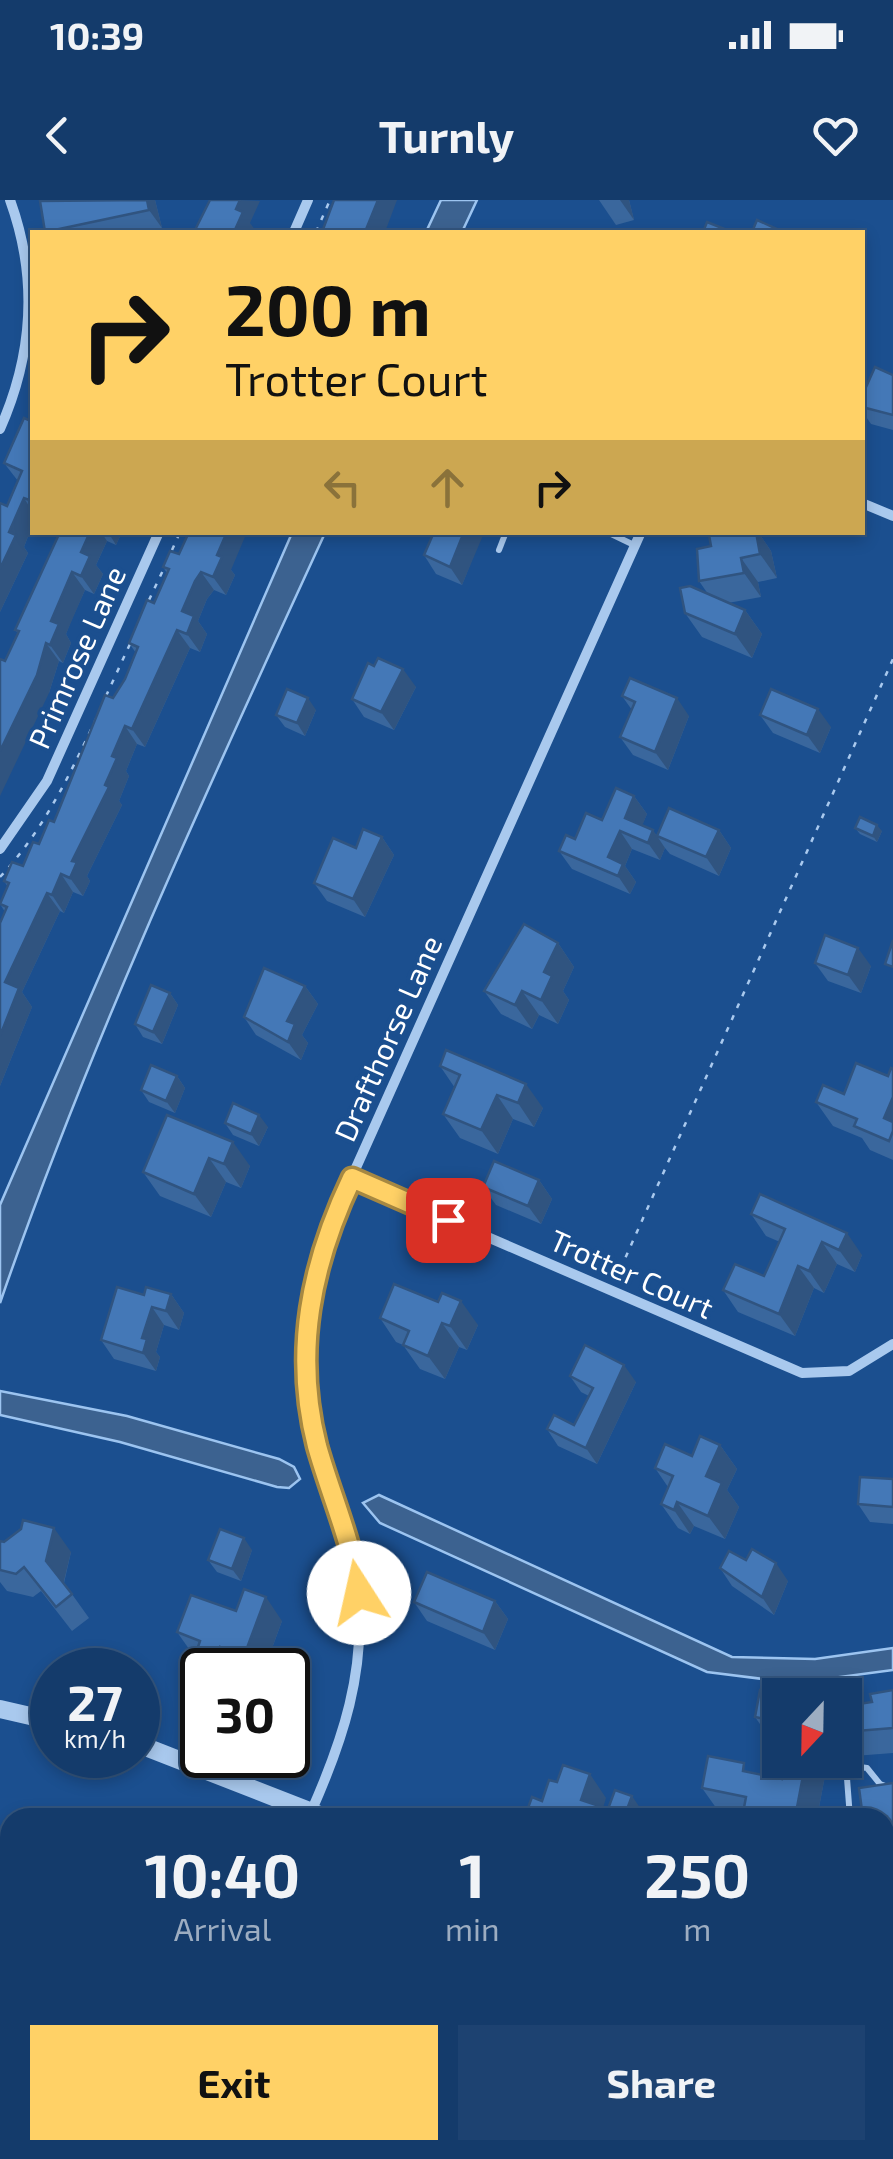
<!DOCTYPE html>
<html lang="en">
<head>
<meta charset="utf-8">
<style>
  body { margin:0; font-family:"Exo 2",sans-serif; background:#1d4271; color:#f1f3f6; height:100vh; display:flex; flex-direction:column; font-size:38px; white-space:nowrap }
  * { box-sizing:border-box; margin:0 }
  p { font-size:32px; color:#9dadc1 }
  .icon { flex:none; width:55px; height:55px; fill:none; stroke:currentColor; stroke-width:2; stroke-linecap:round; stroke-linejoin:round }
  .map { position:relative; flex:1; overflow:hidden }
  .details { position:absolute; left:0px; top:1608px; width:895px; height:352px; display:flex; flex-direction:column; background:#143b6b; border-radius:30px 30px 0 0; box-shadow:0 5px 15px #0003,0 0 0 2px #33557e }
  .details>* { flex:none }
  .guide { position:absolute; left:30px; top:30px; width:835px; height:305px; border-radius:0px; box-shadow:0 5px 15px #0003,0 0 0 2px #33557e; background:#ffd166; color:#111; overflow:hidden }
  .needle { width:65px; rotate:202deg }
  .tools { position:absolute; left:762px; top:1478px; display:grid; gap:20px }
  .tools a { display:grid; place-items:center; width:100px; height:100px; border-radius:0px; background:#143b6b; box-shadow:0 5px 15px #0003,0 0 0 2px #33557e; font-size:50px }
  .speed { position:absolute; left:30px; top:1448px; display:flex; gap:20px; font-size:50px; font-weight:700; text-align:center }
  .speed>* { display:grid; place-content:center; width:130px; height:130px; border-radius:50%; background:#143b6b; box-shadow:0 5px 15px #0003,0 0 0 2px #33557e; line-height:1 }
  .speed small { font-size:25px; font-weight:400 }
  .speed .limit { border:5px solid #111; border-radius:15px; background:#fff; color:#111 }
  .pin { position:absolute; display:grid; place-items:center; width:85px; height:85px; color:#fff; margin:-42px; border-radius:20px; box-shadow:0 5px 15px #0006 }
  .me { position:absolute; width:110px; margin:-55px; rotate:350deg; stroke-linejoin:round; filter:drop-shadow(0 0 8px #0008) }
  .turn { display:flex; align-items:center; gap:35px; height:210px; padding:0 30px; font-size:45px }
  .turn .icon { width:130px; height:130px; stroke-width:2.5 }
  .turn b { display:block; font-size:70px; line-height:85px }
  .lanes { display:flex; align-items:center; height:95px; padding:0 30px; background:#0003; justify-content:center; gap:50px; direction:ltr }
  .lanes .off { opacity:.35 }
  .eta { display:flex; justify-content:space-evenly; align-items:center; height:170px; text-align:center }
  .eta b { font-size:60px; font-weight:700; line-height:70px }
  .cta { display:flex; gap:20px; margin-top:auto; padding:20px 30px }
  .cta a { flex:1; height:115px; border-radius:0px; background:#ffd166; color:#111; font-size:40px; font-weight:700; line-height:115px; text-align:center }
  .cta a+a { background:#1d4271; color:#f1f3f6 }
  .status { display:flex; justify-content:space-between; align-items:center; height:70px; padding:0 50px; background:#143b6b; direction:ltr }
  .status svg { height:28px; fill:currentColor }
  header { display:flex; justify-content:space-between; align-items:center; height:130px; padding:0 30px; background:#143b6b; font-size:45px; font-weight:700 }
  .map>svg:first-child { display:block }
</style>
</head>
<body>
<div class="status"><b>10:39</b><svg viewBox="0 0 49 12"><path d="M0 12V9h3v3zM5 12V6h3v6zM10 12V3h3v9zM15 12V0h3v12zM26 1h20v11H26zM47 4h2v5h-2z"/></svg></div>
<header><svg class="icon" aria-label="back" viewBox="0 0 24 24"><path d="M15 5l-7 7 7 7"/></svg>Turnly<svg class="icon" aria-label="heart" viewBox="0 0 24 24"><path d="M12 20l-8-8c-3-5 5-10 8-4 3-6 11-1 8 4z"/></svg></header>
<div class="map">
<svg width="893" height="1959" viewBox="0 0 893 1959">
  <rect width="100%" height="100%" fill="#1b4f8f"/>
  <path fill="#2e69ad" d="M 885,1935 L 893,1936 L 893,1959 L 522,1959 L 502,1950 L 885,1950 Z"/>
  <g fill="#3c6290" stroke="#9cc4f0" stroke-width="2.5">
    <path d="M 441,0 L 477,0 L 462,32 L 426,32 Z"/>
    <path d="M 292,333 L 325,333 C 209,586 91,839 0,1103 L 0,1005 Z"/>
    <path d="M 0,1191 L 127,1216 L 279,1259 L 294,1267 L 300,1279 L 289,1288 L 277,1287 L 120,1242 L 0,1215 Z"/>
    <path d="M 379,1295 L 732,1457 L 815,1459 L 893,1448 L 893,1470 L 795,1483 L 707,1472 L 380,1323 L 363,1303 Z"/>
  </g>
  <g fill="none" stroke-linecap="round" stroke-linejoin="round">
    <g stroke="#a9c9ee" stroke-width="2.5" stroke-dasharray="5 8" stroke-linecap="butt">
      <path d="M 316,32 L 330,0"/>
      <path d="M 172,350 L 180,332"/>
      <path d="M 149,400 L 165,366"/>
      <path d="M 106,496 L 130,444"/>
      <path d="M 0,677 C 44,630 70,574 97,517"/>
      <path d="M 615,1081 L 893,459"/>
      <path d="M 0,1832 L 10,1832"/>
      <path d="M 460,1950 L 481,1959"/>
    </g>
    <g stroke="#a9c9ee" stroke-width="6">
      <path d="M 607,332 L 634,345"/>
      <path d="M 499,350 L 506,332"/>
      <path d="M 850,1618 L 846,1565 L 867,1568 L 880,1584 L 893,1589"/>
    </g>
    <g stroke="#a9c9ee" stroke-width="10">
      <path d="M 294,32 L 308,0"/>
      <path d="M 0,229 C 33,155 38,77 10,0"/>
      <path d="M 862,303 L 893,316"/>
      <path d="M 0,649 L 47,581 L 159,332"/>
      <path d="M 351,978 L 802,1173 L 849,1171 L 893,1144"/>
      <path d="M 311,1612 C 343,1540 366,1471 358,1391 C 354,1346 337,1308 324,1266 C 297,1183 303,1099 333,1019 L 641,332"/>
      <path d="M 155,1959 L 159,1950"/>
    </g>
    <g stroke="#a9c9ee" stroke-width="18">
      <path d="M 0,1509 L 52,1521"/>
      <path d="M 138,1544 L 327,1618"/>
      <path d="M 885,1767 L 893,1767"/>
    </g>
  </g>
  <g fill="#3a679d">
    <path d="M 155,0 L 162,28 L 143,32 L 45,32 Z"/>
    <path d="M 599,0 L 629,0 L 634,20 L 616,25 Z"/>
    <path d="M 893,175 L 893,230 L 871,224 L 862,211 L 862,196 Z"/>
    <path d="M 32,217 L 32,326 L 24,347 L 28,353 L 0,412 L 0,303 L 7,306 L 18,281 L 4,263 Z"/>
    <path d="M 60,332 L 122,332 L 116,345 L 107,341 L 96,365 L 103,374 L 94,394 L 85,390 L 71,421 L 66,434 L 71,443 L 63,463 L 59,461 L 49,493 L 5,461 L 18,433 L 15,430 Z"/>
    <path d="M 483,332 L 462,385 L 436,374 L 424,355 L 434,333 Z"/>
    <path d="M 722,332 L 758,332 L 771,351 L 777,378 L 758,382 L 761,397 L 728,403 L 745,410 L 762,434 L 752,458 L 702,437 L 685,413 L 708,394 L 699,381 L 711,346 Z"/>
    <path d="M 163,367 L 231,370 L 235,375 L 226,395 L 214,390 L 207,399 L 198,421 L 207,434 L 200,452 L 190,448 L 145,547 L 137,544 L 126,571 L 129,576 L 119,601 L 122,605 L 87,676 L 90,681 L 83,696 L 73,692 L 64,713 L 60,711 L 22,792 L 32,807 L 0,886 L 0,723 L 5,712 L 0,704 L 8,687 L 4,681 L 23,666 L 54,622 L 113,498 L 125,479 L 136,453 L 129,443 L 154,403 L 167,373 Z"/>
    <path d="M 374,466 L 416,487 L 394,530 L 364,517 L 352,499 Z"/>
    <path d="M 622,496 L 689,516 L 668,570 L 633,555 L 620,537 L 632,510 Z"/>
    <path d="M 316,510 L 305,536 L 285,527 L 276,515 Z"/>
    <path d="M 760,515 L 831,527 L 820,553 L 773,533 Z"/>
    <path d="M 634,596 L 647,614 L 642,625 L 657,635 L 719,630 L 731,648 L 719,676 L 670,654 L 665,648 L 660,660 L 632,649 L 625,666 L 636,682 L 630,694 L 572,669 L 559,651 Z"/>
    <path d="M 855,628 L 882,631 L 877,642 L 860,634 Z"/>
    <path d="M 382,637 L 394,655 L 365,717 L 327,701 L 314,683 L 356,648 Z"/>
    <path d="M 558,743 L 574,767 L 563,791 L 569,800 L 558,824 L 539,815 L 532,829 L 501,814 L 484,791 Z"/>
    <path d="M 815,763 L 871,766 L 861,793 L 828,781 Z"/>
    <path d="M 305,786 L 318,804 L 302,835 L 308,843 L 301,860 L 256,835 L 244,817 Z"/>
    <path d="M 170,793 L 178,805 L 162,844 L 143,837 L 135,824 Z"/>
    <path d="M 440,866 L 543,908 L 534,927 L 513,919 L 498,954 L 460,938 L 443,914 L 455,888 Z"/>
    <path d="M 893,869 L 893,960 L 870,950 L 862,938 L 833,926 L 816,902 L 844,894 L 888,876 Z"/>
    <path d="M 177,876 L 185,888 L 175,913 L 149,902 L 141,890 Z"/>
    <path d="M 167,915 L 250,966 L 241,988 L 226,982 L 211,1017 L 160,996 L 143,972 Z"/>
    <path d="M 225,923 L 268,927 L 259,946 L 233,935 Z"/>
    <path d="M 539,980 L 552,999 L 541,1024 L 496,1005 L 483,987 Z"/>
    <path d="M 751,1014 L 862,1055 L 855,1072 L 837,1064 L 824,1093 L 814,1088 L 795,1136 L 738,1112 L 723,1090 L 764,1076 L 780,1042 L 766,1036 Z"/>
    <path d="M 171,1094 L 184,1113 L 179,1130 L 164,1125 L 156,1152 L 160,1157 L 156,1171 L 114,1159 L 101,1140 L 144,1095 Z"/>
    <path d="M 380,1118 L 478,1125 L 467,1150 L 459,1147 L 445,1179 L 420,1169 L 403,1145 L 396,1142 Z"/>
    <path d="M 570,1176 L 636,1182 L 597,1264 L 558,1246 L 547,1229 L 574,1225 L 589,1196 L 581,1192 Z"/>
    <path d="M 720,1245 L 737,1269 L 727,1290 L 739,1307 L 725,1339 L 694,1326 L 690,1334 L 678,1328 L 661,1304 L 668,1287 L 655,1268 L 692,1256 Z"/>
    <path d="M 893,1279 L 893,1324 L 870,1322 L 858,1304 Z"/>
    <path d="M 0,1341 L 71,1352 L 64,1383 L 89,1418 L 72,1431 L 41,1391 L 33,1397 L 7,1391 L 0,1382 Z"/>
    <path d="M 252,1350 L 241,1381 L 217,1372 L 208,1360 Z"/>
    <path d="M 720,1368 L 788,1381 L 774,1415 L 732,1386 Z"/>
    <path d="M 495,1401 L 508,1419 L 495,1450 L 427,1421 L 414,1402 Z"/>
    <path d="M 236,1411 L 282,1421 L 264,1470 L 210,1470 L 203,1460 L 194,1456 L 177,1432 Z"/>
    <path d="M 893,1490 L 893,1553 L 854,1556 L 845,1543 L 845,1506 L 872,1502 Z"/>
    <path d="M 780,1495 L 780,1543 L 772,1541 L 755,1517 Z"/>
    <path d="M 828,1560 L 817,1618 L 742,1618 L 719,1612 L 702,1588 L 750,1572 L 782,1579 Z"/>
    <path d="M 893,1583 L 893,1729 L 885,1717 L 885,1618 Z"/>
    <path d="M 893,1823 L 893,1878 L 885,1869 L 885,1833 Z"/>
    <path d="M 0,1891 L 10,1904 L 10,1948 L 0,1946 L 0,1948 Z"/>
  </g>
  <g fill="#305480">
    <path d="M 147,0 L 155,0 L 162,28 L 149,10 Z"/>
    <path d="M 240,0 L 260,1 L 250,23 L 256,31 L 255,32 L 234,32 L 236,9 Z"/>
    <path d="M 378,0 L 397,0 L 385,32 L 365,32 Z"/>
    <path d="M 620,0 L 629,0 L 634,20 Z"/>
    <path d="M 24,298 L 32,311 L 32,326 L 24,347 L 28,353 L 0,412 L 0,369 L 9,332 Z"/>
    <path d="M 90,332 L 101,332 L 107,341 L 96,365 L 103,374 L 94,394 L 81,376 L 81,352 Z"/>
    <path d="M 108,332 L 122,332 L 116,345 Z"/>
    <path d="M 227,332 L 247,332 L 231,370 L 235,375 L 226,395 L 213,377 L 217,355 Z"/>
    <path d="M 464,332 L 484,333 L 462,385 L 450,367 Z"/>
    <path d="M 756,332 L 758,332 L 771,351 L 777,378 L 760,354 Z"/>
    <path d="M 741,358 L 758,382 L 761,397 L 744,373 Z"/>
    <path d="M 72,372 L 85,390 L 66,434 L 71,443 L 63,463 L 50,445 L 51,421 Z"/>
    <path d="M 201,372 L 214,390 L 207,399 L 198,421 L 207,434 L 200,452 L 187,434 L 182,411 L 195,381 Z"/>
    <path d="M 745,410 L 762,434 L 752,458 L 735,434 Z"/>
    <path d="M 177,430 L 190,448 L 145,547 L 132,529 Z"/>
    <path d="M 46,443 L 59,461 L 49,493 L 0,596 L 0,551 Z"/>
    <path d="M 403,469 L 416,487 L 394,530 L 381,512 Z"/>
    <path d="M 308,498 L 316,510 L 305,536 L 297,523 Z"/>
    <path d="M 677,498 L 689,516 L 668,570 L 655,552 Z"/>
    <path d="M 818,509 L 831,527 L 820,553 L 807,535 Z"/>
    <path d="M 125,526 L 137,544 L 126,571 L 129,576 L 119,601 L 122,605 L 87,676 L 90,681 L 83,696 L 70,678 L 72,661 L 105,585 L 112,556 Z"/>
    <path d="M 634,596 L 647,614 L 638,636 L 625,618 Z"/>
    <path d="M 877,625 L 882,631 L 877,642 L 873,636 Z"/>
    <path d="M 653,630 L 665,648 L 660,660 L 648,643 Z"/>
    <path d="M 719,630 L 731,648 L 719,676 L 706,657 Z"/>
    <path d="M 620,631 L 632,649 L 625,666 L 636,682 L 630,694 L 618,676 L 608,657 Z"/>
    <path d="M 382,637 L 394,655 L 365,717 L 353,699 Z"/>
    <path d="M 61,674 L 73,692 L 64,713 L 52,695 Z"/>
    <path d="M 47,693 L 60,711 L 22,792 L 32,807 L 0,886 L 0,836 L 5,782 Z"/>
    <path d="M 558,743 L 574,767 L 563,791 L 569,800 L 558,824 L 541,800 L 544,772 Z"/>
    <path d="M 858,748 L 871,766 L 861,793 L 848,775 Z"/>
    <path d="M 305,786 L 318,804 L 302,835 L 308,843 L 301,860 L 288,842 L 287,821 Z"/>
    <path d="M 522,791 L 539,815 L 532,829 L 515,805 Z"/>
    <path d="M 170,793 L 178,805 L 162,844 L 153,832 Z"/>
    <path d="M 177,876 L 185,888 L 175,913 L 166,901 Z"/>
    <path d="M 526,884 L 543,908 L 534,927 L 518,903 Z"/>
    <path d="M 497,895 L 513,919 L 498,954 L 481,930 Z"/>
    <path d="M 893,897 L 893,930 L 884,918 Z"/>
    <path d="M 259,915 L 268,927 L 259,946 L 251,934 Z"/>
    <path d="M 233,942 L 250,966 L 241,988 L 224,964 Z"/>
    <path d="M 209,958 L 226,982 L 211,1017 L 194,994 Z"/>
    <path d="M 539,980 L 552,999 L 541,1024 L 528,1006 Z"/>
    <path d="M 847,1033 L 862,1055 L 855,1072 L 839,1050 Z"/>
    <path d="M 822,1042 L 837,1064 L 824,1093 L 809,1071 Z"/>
    <path d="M 798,1066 L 814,1088 L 795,1136 L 779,1114 Z"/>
    <path d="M 171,1094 L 184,1113 L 179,1130 L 166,1111 Z"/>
    <path d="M 461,1101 L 478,1125 L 467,1150 L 450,1126 Z"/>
    <path d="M 152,1107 L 164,1125 L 156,1152 L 160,1157 L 156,1171 L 143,1153 L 142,1138 Z"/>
    <path d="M 442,1123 L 459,1147 L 445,1179 L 428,1156 Z"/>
    <path d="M 624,1165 L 636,1182 L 597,1264 L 586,1248 Z"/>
    <path d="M 720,1245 L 737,1269 L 727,1290 L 739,1307 L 725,1339 L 708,1316 L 706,1276 Z"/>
    <path d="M 677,1302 L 694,1326 L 690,1334 L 674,1310 Z"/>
    <path d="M 54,1328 L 71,1352 L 63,1385 L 46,1361 Z"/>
    <path d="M 244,1338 L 252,1350 L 241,1381 L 232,1369 Z"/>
    <path d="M 776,1363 L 788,1381 L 774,1415 L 762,1397 Z"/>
    <path d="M 266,1397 L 282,1421 L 264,1470 L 254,1470 L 244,1456 Z"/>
    <path d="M 495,1401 L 508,1419 L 495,1450 L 483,1432 Z"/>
    <path d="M 220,1447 L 236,1470 L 226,1470 L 217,1458 Z"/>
    <path d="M 806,1560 L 828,1560 L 817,1618 L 795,1618 Z"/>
    <path d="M 590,1574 L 606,1598 L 600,1618 L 581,1600 Z"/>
    <path d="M 632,1596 L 647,1618 L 630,1618 L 626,1612 Z"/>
    <path d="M 0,1650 L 4,1656 L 0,1671 Z"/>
    <path d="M 1,1891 L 10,1904 L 10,1945 L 1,1931 Z"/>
    <path d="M 303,1950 L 312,1950 L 318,1959 L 299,1959 Z"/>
  </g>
  <g fill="#4478b7" stroke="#305480" stroke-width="2.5">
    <path d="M 147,0 L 149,10 L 45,32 L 40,1 Z"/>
    <path d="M 210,0 L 240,0 L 236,9 L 243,12 L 234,32 L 194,32 Z"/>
    <path d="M 334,0 L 378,0 L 365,32 L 322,32 Z"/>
    <path d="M 757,20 L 777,29 L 779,32 L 752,32 Z"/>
    <path d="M 707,22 L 732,32 L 703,32 Z"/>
    <path d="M 875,167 L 893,175 L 893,215 L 862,207 L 862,196 Z"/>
    <path d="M 32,217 L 32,301 L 24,298 L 9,332 L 16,335 L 0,369 L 0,303 L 7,306 L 22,271 L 4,263 L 24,218 L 31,221 Z"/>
    <path d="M 60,332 L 90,332 L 81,352 L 90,356 L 81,376 L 72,372 L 51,421 L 59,424 L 50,445 L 46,443 L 37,475 L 0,551 L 0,459 L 5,461 L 19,431 L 15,430 Z"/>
    <path d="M 189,332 L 227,332 L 217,355 L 222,357 L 213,377 L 201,372 L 195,381 L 182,411 L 194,416 L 187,434 L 177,430 L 132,529 L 125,526 L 112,556 L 117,558 L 105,585 L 109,587 L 72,661 L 77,662 L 70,678 L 61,674 L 52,695 L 47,693 L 5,782 L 19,788 L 0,836 L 0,723 L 7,707 L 0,704 L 9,683 L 4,681 L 12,662 L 23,666 L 33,642 L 39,644 L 49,620 L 54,622 L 105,495 L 113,498 L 125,479 L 138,447 L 129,443 L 147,400 L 154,403 L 169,369 L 163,367 L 170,351 L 179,354 Z"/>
    <path d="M 434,332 L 464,332 L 450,367 L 424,355 Z"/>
    <path d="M 722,332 L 756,332 L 760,354 L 741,358 L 744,373 L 699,381 L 697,349 L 711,346 L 709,335 Z"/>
    <path d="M 690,386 L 745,410 L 735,434 L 685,413 L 680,388 Z"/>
    <path d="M 378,458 L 403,469 L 381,512 L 352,499 L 368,463 L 374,466 Z"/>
    <path d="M 630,478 L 677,498 L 655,552 L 620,537 L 635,502 L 622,496 Z"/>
    <path d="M 287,489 L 308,498 L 297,523 L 276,515 Z"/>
    <path d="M 771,489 L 818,509 L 807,535 L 760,515 Z"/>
    <path d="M 616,588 L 634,596 L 625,618 L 653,630 L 648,643 L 620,631 L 608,657 L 623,664 L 618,676 L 559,651 L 566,635 L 575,639 L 586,613 L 602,620 Z"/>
    <path d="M 669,608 L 719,630 L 706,657 L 657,636 Z"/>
    <path d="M 860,617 L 877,625 L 873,636 L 855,628 Z"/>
    <path d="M 363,629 L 382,637 L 353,699 L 314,683 L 333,638 L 356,648 Z"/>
    <path d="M 524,724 L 558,743 L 544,772 L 552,776 L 541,800 L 522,791 L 515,805 L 484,791 Z"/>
    <path d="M 825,735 L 858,748 L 848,775 L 815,763 Z"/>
    <path d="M 893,740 L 893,767 L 885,764 Z"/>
    <path d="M 264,768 L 305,786 L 287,821 L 295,824 L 288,842 L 244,817 Z"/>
    <path d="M 151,785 L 170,793 L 153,832 L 135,824 Z"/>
    <path d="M 446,850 L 526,884 L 518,903 L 497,895 L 481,930 L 443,914 L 460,875 L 440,866 Z"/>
    <path d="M 856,863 L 888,876 L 891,868 L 893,869 L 893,897 L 884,918 L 893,922 L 893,931 L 889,941 L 854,926 L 857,919 L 816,902 L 823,885 L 844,894 Z"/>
    <path d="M 151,865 L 177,876 L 166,901 L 141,890 Z"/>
    <path d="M 233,903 L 259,915 L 251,934 L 225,923 Z"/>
    <path d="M 167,915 L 233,942 L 224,964 L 209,958 L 194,994 L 143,972 Z"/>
    <path d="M 494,961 L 539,980 L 528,1006 L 483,987 Z"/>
    <path d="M 760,994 L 847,1033 L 839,1050 L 822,1042 L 809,1071 L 798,1066 L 779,1114 L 723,1090 L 735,1064 L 764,1076 L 785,1029 L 751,1014 Z"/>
    <path d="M 394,1084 L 438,1102 L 442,1093 L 461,1101 L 450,1126 L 442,1123 L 428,1156 L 403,1145 L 409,1131 L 380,1118 Z"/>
    <path d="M 117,1087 L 144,1095 L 146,1087 L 171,1094 L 166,1111 L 152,1107 L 142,1138 L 147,1139 L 143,1153 L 101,1140 Z"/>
    <path d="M 585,1145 L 624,1165 L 586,1248 L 547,1229 L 554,1215 L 574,1225 L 593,1188 L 570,1176 Z"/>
    <path d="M 700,1236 L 720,1245 L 706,1276 L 722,1283 L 708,1316 L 677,1302 L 674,1310 L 661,1304 L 673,1276 L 655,1268 L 665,1244 L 692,1256 Z"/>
    <path d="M 860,1277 L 893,1279 L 893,1307 L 858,1304 Z"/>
    <path d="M 23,1320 L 54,1328 L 46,1361 L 72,1394 L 56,1407 L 24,1367 L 16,1374 L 0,1370 L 0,1341 L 4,1342 L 21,1329 Z"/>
    <path d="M 220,1329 L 244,1338 L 232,1369 L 208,1360 Z"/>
    <path d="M 752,1349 L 776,1363 L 762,1397 L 720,1368 L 729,1351 L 746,1360 Z"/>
    <path d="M 427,1372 L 495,1401 L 483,1432 L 414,1402 Z"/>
    <path d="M 244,1389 L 266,1397 L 244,1456 L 220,1447 L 217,1458 L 197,1450 L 200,1441 L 177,1432 L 191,1395 L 236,1411 Z"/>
    <path d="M 760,1490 L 785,1495 L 780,1495 L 780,1522 L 755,1517 Z"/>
    <path d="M 893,1490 L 893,1528 L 845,1532 L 845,1506 L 872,1502 L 870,1494 Z"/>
    <path d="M 708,1556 L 744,1563 L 743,1571 L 782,1579 L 786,1560 L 806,1560 L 795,1618 L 742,1618 L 746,1597 L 702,1588 Z"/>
    <path d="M 563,1565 L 590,1574 L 581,1600 L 608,1609 L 615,1590 L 632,1596 L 626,1612 L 636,1615 L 635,1618 L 525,1616 L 532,1597 L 542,1601 L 549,1580 L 557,1582 Z"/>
    <path d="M 893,1583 L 893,1704 L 885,1705 L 885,1618 L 863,1618 L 859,1588 Z"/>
    <path d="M 891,1822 L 893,1823 L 893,1863 L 885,1859 L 885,1833 Z"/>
    <rect x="0" y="1891" width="1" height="40"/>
    <path d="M 278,1950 L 303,1950 L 299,1959 L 274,1959 Z"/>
    <path d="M 236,1952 L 268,1959 L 233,1959 Z"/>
  </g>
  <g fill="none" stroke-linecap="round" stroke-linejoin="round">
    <defs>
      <path id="route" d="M 359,1393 C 352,1341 331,1296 317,1246 C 293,1152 311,1064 352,978 L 448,1020"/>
    </defs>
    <use href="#route" stroke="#a68842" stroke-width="25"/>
    <use href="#route" stroke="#ffd166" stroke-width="18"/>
  </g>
  <g text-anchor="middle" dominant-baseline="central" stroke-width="8" stroke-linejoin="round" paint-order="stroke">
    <g font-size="30" fill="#fff" stroke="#1b4f8f">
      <text transform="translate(76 457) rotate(-66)">Primrose Lane</text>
      <text transform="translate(387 838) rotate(-66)">Drafthorse Lane</text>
      <text transform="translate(632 1073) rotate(24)">Trotter Court</text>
    </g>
  </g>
</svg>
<div class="tools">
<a><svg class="needle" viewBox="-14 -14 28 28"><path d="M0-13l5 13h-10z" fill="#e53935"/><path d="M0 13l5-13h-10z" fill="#9dadc1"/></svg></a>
</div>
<div class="speed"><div>27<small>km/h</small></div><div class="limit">30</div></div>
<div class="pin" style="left:448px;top:1020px;background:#d93025"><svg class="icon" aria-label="arrive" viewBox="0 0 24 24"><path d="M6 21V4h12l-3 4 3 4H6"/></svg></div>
<svg class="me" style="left:359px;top:1393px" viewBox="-20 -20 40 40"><circle r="19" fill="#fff"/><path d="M0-13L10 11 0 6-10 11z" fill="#ffd166"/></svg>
<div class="guide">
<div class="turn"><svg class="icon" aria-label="right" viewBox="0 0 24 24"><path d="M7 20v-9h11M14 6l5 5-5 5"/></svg><div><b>200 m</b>Trotter Court</div></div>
<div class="lanes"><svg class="icon off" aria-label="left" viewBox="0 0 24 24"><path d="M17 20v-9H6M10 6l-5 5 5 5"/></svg><svg class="icon off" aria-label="ahead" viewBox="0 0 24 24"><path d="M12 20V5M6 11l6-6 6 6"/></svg><svg class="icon" aria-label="right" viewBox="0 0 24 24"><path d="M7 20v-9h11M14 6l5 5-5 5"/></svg></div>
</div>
<section class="details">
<div class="eta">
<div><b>10:40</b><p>Arrival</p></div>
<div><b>1</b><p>min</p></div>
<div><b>250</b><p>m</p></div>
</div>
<div class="cta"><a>Exit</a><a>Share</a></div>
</section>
</div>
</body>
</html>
